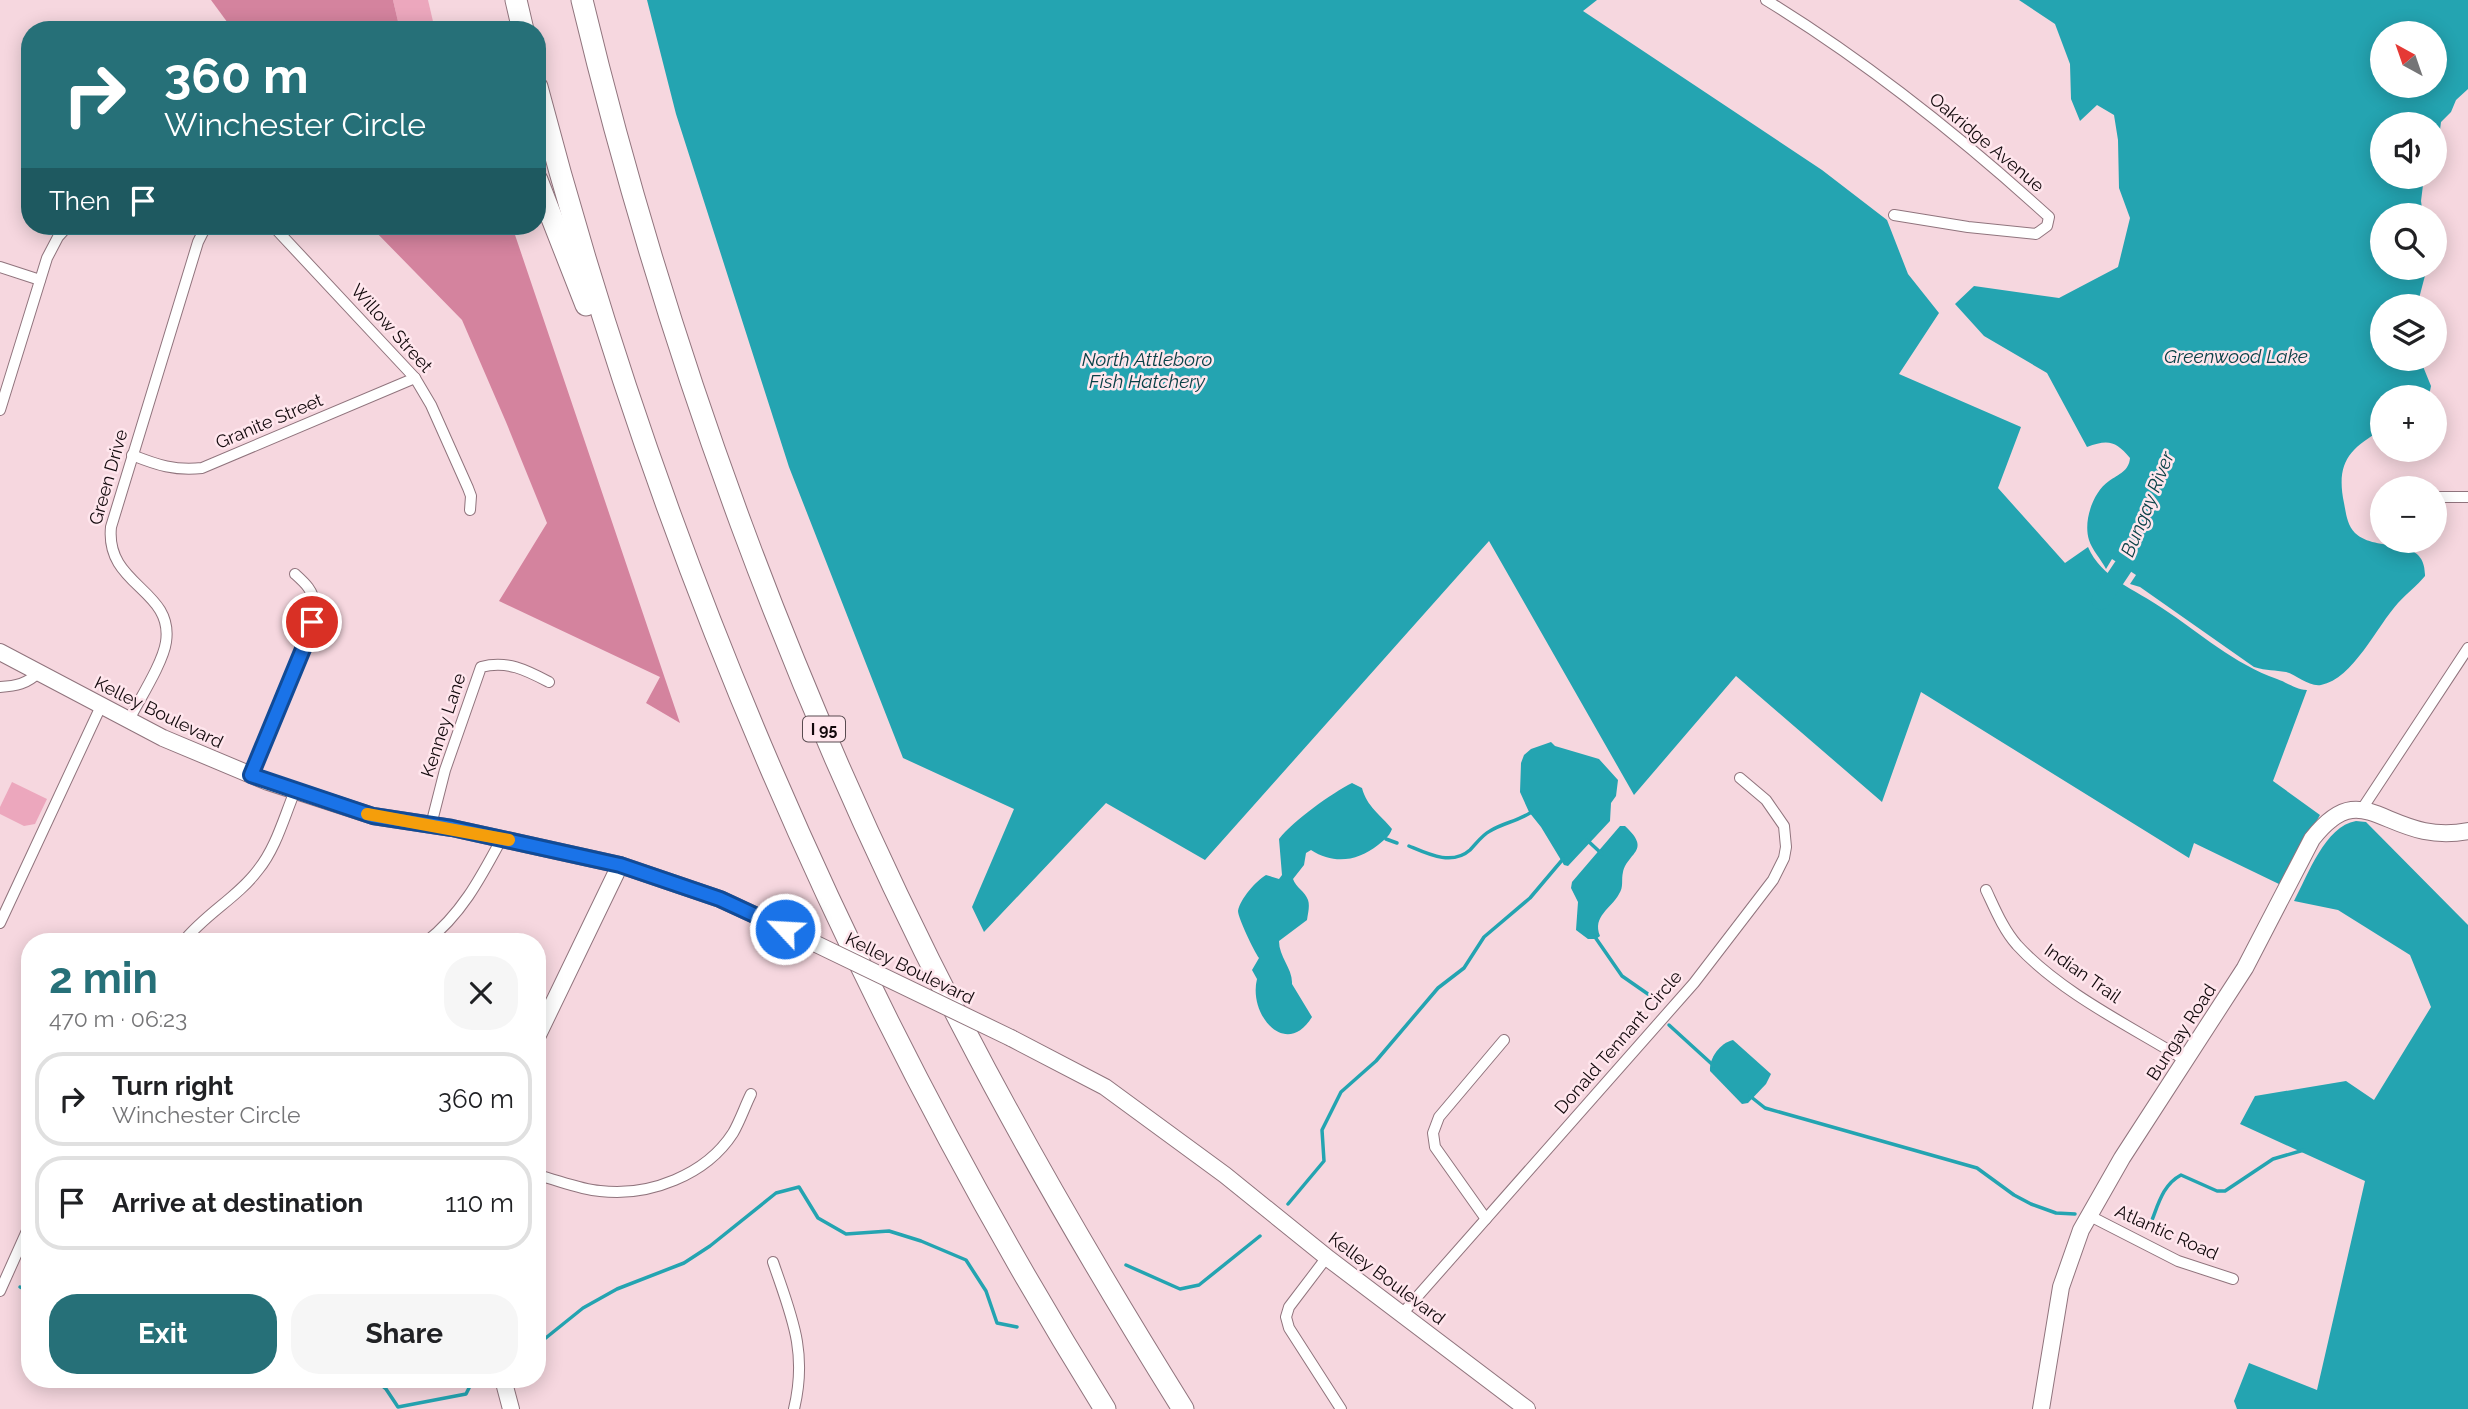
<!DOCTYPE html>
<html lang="en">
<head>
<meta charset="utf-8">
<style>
  body { margin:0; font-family:Raleway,sans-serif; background:#f6f6f6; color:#202124; height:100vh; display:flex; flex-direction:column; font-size:26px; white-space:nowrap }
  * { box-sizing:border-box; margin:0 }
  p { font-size:23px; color:#757577 }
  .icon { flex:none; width:38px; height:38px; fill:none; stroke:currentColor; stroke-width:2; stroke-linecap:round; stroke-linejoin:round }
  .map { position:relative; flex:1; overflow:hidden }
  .side { position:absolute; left:21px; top:933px; width:525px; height:455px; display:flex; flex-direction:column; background:#fff; border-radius:28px; box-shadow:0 4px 18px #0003 }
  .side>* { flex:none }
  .top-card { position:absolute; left:21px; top:21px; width:525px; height:214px; border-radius:28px; box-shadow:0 4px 18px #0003; background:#267078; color:#fff; overflow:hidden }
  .needle { width:46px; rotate:320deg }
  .fabs { position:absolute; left:2370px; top:21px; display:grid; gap:14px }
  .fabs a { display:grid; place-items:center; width:77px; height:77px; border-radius:50%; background:#fff; box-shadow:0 4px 18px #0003; font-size:35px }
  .pin { position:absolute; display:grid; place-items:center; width:60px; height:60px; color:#fff; margin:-30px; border:4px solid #fff; border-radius:50%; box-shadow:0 2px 7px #0007 }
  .me { position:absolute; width:77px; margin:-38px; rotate:295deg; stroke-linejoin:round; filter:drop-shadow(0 0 5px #0008) }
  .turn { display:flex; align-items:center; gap:24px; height:147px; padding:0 28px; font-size:32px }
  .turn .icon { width:91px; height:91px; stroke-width:2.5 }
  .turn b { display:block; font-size:49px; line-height:60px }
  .then { display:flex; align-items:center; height:66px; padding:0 28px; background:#0003; gap:14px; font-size:26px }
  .round { display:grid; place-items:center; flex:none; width:74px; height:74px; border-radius:28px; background:#f6f6f6 }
  .summary { display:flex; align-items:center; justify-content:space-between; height:119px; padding:0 28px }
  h1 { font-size:42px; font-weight:700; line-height:52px; color:#267078 }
  .action { display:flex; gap:14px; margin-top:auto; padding:14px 28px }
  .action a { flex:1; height:80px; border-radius:28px; background:#267078; color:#fff; font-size:28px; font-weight:700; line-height:80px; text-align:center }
  .action a+a { background:#f6f6f6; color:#202124 }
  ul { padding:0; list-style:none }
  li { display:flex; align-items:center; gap:21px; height:94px; margin:0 14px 10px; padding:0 14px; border:4px solid #e0e0e0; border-radius:28px }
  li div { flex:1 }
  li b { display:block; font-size:26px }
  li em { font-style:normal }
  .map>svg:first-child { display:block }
</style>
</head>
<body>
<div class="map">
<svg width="2468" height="1409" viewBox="0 0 2468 1409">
  <rect width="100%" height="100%" fill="#f6d7df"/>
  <g fill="#eca7bd">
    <path d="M 393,0 L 428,0 L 435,30 L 400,30 Z"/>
    <path d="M 12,782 L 47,799 L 35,824 L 24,826 L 0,814 L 0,807 Z"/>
  </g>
  <g fill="#d4839e">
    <path d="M 211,0 L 393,0 L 400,30 L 233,30 Z"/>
    <path d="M 370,226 L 512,226 L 680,723 L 646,703 L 660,677 L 499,601 L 547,523 L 506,422 L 462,320 Z"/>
  </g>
  <g fill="#24a4b1" fill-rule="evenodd">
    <path d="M 647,0 L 1597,0 L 1583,11 L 1822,170 L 1887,220 L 1908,274 L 1939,313 L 1899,374 L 2021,427 L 1998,488 L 2065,563 L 2088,547 C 2101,578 2136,590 2162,608 C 2200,633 2234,664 2277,679 C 2288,683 2295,689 2307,690 L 2273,781 L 2320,815 L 2281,885 L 2194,843 L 2189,858 L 1921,692 L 1882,802 L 1736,676 L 1634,795 L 1489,541 L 1205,860 L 1106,803 L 984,932 L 972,907 L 1014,809 L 903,758 L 789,467 L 676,114 Z"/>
    <path d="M 2019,0 L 2468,0 L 2468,89 L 2456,100 L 2451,112 L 2441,122 L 2439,138 L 2434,143 L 2434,124 L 2382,124 L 2382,177 L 2424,177 L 2421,201 L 2423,215 L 2382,215 L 2382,268 L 2427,268 L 2417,306 L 2382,306 L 2382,359 L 2420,359 L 2431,386 L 2429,396 L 2382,397 L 2382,430 C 2348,449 2336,464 2344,503 C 2346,513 2347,525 2355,533 C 2377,554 2426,534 2425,576 C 2417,586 2407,593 2398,603 C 2377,626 2353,679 2321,685 C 2309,687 2297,675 2286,672 C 2275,670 2267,671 2254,667 L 2140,587 L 2130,584 L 2136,575 L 2112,559 L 2106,569 C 2101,559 2092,550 2089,540 C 2083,521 2093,492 2109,481 C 2119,474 2129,471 2130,458 C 2116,441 2108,439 2087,447 L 2047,373 L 1984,336 L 1955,304 L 1974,286 L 2059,298 L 2118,267 L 2130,218 L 2119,188 L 2118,140 L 2114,115 L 2097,105 L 2080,121 L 2071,99 L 2070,64 L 2055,24 ZM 2434,33 L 2434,86 L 2382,86 L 2382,33 Z"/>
    <path d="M 1551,742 L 1555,746 L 1599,759 L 1618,780 L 1616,796 L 1611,803 L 1610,821 L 1568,866 L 1564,865 L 1541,827 L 1529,812 L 1520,792 L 1521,763 L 1524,755 L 1531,749 Z"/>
    <path d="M 1352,783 L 1362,788 C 1367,807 1380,814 1392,829 C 1389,837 1384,840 1378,845 C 1358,861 1334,865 1311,850 L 1306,853 L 1304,865 L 1293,879 C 1296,888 1305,891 1308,900 C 1310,906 1308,913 1307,920 L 1279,941 C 1279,957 1293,969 1292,984 L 1312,1017 C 1286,1059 1248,1015 1257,979 L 1252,970 L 1259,958 C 1254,951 1238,918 1238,911 C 1240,899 1256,881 1266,875 L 1279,879 L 1282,875 L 1279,839 C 1293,821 1332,793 1352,783 Z"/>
    <path d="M 2356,821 L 2366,822 L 2468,925 L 2468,1409 L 2237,1409 L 2234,1401 L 2249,1363 L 2317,1390 L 2365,1181 L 2240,1124 L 2255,1096 L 2346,1081 L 2374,1100 L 2431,1007 L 2410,955 L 2338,910 L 2294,901 C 2308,875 2325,826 2356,821 Z"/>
    <path d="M 1620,826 L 1625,826 C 1652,851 1628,852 1623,872 C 1621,880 1624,887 1619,894 C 1611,909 1592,916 1600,936 L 1596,939 L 1588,939 L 1576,930 L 1578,902 L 1571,888 L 1572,882 Z"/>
    <path d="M 1733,1040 L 1771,1074 L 1766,1084 L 1748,1103 L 1742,1104 L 1710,1071 C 1709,1058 1720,1043 1733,1040 Z"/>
  </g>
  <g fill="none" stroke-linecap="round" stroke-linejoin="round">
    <g stroke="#24a4b1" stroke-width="3.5">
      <path d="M 1386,839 L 1397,843"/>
      <path d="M 1587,840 L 1602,854"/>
      <path d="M 1409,846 C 1428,854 1452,866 1470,850 C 1476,844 1482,835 1490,831 C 1503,823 1515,822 1530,813"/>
      <path d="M 1595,937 L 1622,976 L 1658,1001"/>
      <path d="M 1669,1025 L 1714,1066"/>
      <path d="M 1750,1096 L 1765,1108 L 1977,1168 L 2014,1195 L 2031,1204 L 2056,1213 L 2075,1214"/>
      <path d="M 1288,1204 L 1324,1161 L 1322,1130 L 1341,1092 L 1376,1061 L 1438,988 L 1464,968 L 1484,937 L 1530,898 L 1563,859"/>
      <path d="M 2150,1225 C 2158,1206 2162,1185 2181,1175 L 2217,1191 L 2225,1191 L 2273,1159 L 2304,1150"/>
      <path d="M 1126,1265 L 1180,1289 L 1199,1285 L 1260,1236"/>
      <path d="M 20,1287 L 30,1292"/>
      <path d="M 537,1345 L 583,1308 L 617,1289 L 684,1263 L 710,1246 L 776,1193 L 799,1187 L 818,1218 L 846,1234 L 889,1231 L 921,1241 L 966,1260 L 986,1291 L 997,1323 L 1017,1327"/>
      <path d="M 374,1379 L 386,1389 L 398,1407 L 466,1394 L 470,1386"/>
    </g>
    <path stroke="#24a4b1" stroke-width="19" d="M 2101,600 L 2123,567"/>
    <defs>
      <g id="street">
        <path d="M 1766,0 C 1867,62 1961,137 2049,217 L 2047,226 L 2036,234 L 1968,227 L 1894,215"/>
        <path d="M 273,226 L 415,378 L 431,405 L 468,488 L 471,496 L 470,510"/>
        <path d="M 0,267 L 40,280"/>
        <path d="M 0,410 L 47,258 L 58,237 L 68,226"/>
        <path d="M 132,455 C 157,465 175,471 202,468 L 415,378"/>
        <path d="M 2434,497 L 2468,497"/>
        <path d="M 0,687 C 16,686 27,684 39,672"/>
        <path d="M 129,720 C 139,700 163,663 166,642 C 174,589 105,586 111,527 L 198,242 L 206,226"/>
        <path d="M 251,775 C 263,748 319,626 315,605 C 313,590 305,583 295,574"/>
        <path d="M 2362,809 L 2468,648"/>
        <path d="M 431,825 L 445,770 L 481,667 C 507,660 526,670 549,682"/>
        <path d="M 1986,890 C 1995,909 2003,929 2017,945 C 2061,993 2130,1026 2185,1060"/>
        <path d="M 0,923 L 101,706"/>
        <path d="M 183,942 C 205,914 237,898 258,870 C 276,848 284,817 295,791"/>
        <path d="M 426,942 C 462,914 481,877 502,838"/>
        <path d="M 537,1175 C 558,1180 578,1189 600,1191 C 649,1197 706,1175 733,1133 C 740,1121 745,1106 751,1094"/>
        <path d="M 2088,1215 L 2178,1261 L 2233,1279"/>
        <path d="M 1486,1219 L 1435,1147 L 1433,1133 L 1439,1117 L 1504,1040"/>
        <path d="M 1327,1257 L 1289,1307 L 1286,1317 L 1289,1328 L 1341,1409"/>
        <path d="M 773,1262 C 791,1315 808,1351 794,1409"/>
        <path d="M 0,1291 L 30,1224"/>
        <path d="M 1402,1314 L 1694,983 L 1773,880 L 1784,858 L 1786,847 L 1784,826 L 1766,800 L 1740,778"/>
      </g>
      <g id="secondary">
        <path d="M 0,652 L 163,738 L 268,782 L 373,816 L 452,828 L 620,865 L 720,899 L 785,929"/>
        <path d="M 537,1037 L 620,865"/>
        <path d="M 1011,1038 L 1105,1087 L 1225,1175 L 1329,1259 L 1527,1409"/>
        <path d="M 503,1379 L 511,1409"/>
        <path d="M 2041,1409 L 2061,1287 L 2081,1230 L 2122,1158 L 2245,968 L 2312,839 C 2354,785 2374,820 2424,831 C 2439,834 2453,834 2468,831"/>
      </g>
      <g id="highway">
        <path d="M 516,0 L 523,30"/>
        <path d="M 582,0 C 667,354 795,703 963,1027 C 1031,1158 1105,1284 1183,1409"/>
        <path d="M 537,87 C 659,554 850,999 1105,1409"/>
        <path d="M 537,180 L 586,305"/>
      </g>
    </defs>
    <use href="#street" stroke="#90747d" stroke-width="12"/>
    <use href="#secondary" stroke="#90747d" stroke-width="18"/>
    <use href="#highway" stroke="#90747d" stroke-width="23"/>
    <use href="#street" stroke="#fff" stroke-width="10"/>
    <use href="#secondary" stroke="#fff" stroke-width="16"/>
    <use href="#highway" stroke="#fff" stroke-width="21"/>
    <defs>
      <path id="secondary-bridge" d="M 785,929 L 1011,1038"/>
    </defs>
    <use href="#secondary-bridge" stroke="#90747d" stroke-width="18" stroke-linecap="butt"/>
    <use href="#secondary-bridge" stroke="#fff" stroke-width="16"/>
  </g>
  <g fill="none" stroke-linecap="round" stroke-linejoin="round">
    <defs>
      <path id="route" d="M 312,622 L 308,637 L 251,775 L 373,816 L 452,828 L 620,865 L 720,899 L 785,929"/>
    </defs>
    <use href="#route" stroke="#114b97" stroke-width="18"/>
    <use href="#route" stroke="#1a73e8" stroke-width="12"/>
    <path stroke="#f59e0b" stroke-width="12" d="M 367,814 L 509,840"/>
  </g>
  <g text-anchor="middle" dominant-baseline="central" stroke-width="5" stroke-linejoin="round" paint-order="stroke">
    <rect fill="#ffe6ed" stroke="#594b50" stroke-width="2" x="803" y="716.5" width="42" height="25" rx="5"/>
    <g font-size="16" font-weight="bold" fill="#12090c">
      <text x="824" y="729">I 95</text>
    </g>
    <g font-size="18" fill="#12090c" stroke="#ffe6ed">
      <text transform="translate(1987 142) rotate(40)">Oakridge Avenue</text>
      <text transform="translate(392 328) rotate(48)">Willow Street</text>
      <text transform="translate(269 421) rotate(-23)">Granite Street</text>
      <text transform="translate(108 477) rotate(-74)">Green Drive</text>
      <text transform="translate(159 712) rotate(26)">Kelley Boulevard</text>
      <text transform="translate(443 725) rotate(-72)">Kenney Lane</text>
      <text transform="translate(910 968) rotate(26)">Kelley Boulevard</text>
      <text transform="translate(2083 973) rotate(35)">Indian Trail</text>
      <text transform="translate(2181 1032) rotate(-57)">Bungay Road</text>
      <text transform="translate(1618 1042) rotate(-49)">Donald Tennant Circle</text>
      <text transform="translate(2167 1232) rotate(24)">Atlantic Road</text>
      <text transform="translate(1387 1278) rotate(37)">Kelley Boulevard</text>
    </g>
    <g font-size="19" font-style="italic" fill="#0a4147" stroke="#ffe6ed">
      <text x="2236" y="356">Greenwood Lake</text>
      <text x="1147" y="359">North Attleboro<tspan x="1147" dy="22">Fish Hatchery</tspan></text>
      <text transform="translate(2147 504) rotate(-68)">Bungay River</text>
    </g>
  </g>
</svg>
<div class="fabs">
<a><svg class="needle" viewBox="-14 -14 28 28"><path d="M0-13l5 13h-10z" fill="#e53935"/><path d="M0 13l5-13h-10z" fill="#757577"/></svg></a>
<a><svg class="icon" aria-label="sound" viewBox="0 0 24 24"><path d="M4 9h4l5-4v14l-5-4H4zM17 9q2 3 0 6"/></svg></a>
<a><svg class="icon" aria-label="search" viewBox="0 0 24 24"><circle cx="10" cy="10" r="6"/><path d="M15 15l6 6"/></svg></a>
<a><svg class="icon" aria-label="layers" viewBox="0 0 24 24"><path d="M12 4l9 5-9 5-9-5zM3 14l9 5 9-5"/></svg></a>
<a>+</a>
<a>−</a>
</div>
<div class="pin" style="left:312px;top:622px;background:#d93025"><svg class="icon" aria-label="arrive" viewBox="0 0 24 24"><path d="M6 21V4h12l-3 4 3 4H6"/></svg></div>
<svg class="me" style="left:785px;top:929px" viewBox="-20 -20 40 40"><circle r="17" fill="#1a73e8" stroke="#fff" stroke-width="3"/><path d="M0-11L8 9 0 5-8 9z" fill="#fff"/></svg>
<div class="top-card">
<div class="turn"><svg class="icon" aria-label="right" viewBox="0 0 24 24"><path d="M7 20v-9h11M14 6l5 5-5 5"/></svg><div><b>360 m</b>Winchester Circle</div></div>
<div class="then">Then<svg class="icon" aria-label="arrive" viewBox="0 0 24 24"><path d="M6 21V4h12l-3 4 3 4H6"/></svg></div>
</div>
<section class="side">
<div class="summary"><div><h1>2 min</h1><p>470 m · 06:23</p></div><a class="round"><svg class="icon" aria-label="close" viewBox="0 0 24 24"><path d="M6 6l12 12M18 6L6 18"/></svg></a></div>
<ul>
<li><svg class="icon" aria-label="right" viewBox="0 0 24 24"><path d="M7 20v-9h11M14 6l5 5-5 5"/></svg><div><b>Turn right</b><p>Winchester Circle</p></div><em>360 m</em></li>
<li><svg class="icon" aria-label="arrive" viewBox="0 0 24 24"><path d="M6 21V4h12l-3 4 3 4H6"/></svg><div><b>Arrive at destination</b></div><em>110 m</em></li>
</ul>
<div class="action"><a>Exit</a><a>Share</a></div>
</section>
</div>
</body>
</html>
